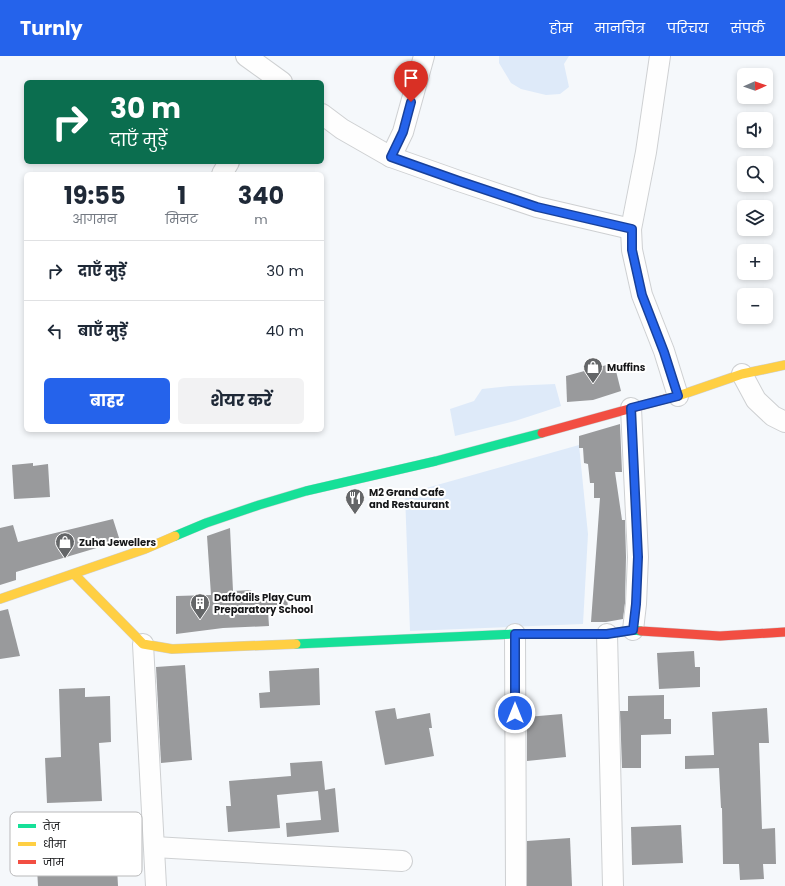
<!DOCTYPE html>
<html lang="hi">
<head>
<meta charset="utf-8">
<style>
  body { margin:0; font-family:Poppins,"Noto Sans Devanagari",sans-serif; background:#f2f2f3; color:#1f2937; height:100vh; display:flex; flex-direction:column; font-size:15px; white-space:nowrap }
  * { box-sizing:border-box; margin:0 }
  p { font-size:13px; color:#747a83 }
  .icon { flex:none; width:22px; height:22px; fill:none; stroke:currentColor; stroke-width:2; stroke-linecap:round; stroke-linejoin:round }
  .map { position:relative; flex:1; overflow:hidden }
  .drawer { position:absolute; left:24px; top:116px; width:300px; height:260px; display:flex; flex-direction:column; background:#fff; border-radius:6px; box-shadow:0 2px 6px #0003 }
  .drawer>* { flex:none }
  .top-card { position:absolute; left:24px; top:24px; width:300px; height:84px; border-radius:6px; box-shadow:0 2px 6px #0003; background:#0b6e4f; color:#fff; overflow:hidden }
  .needle { width:26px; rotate:88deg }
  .fabs { position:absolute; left:737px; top:12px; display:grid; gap:8px }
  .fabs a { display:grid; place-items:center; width:36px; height:36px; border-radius:6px; background:#fff; box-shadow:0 2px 6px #0003; font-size:20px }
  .pin { position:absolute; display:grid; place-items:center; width:34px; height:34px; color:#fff; margin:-41px -17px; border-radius:50% 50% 50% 0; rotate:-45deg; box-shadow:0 0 4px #0007 }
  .pin .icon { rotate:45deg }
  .me { position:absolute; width:44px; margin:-22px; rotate:0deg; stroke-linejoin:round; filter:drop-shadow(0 0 3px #0008) }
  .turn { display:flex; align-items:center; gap:14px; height:84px; padding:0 20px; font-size:18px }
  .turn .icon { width:52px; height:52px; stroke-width:2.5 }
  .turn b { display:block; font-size:28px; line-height:34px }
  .eta { display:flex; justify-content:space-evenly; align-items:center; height:68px; text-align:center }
  .eta b { font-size:24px; font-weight:700; line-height:28px }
  .button { display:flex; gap:8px; margin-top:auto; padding:8px 20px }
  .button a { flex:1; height:46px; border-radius:6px; background:#2563eb; color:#fff; font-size:16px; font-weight:700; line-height:46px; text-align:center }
  .button a+a { background:#f2f2f3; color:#1f2937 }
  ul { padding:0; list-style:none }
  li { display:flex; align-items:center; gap:12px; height:60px; padding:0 20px; border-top:1px solid #e0e1e3 }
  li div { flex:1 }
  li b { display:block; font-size:15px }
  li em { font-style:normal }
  header { display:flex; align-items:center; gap:24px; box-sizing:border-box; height:56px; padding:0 20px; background:#2563eb; color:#fff }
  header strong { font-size:19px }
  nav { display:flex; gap:22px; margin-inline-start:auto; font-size:14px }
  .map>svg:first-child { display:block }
</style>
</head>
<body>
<header>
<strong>Turnly</strong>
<nav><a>होम</a><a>मानचित्र</a><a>परिचय</a><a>संपर्क</a></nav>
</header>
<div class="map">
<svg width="785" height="830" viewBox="0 0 785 830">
  <rect width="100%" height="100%" fill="#f5f8fb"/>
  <g fill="#deeaf9">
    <path d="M 499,0 L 569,0 L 564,8 L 569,31 L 560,38 L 546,39 L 521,33 L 511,27 L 499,7 Z"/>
    <path d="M 555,328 L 561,350 L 515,365 L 455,380 L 450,353 L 474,345 L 482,333 L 510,330 Z"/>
    <path d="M 579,389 L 588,478 L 583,568 L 410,575 L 405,438 Z"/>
  </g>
  <g fill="#999a9c">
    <path d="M 614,307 L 621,335 L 593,344 L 567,346 L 566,320 Z"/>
    <path d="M 620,368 L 622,416 L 615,416 L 622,464 L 625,464 L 626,501 L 625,547 L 623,563 L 606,566 L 591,566 L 600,442 L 594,442 L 594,427 L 590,427 L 588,408 L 584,407 L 583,392 L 579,392 L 579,380 Z"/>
    <path d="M 33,407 L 33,410 L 48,408 L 50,441 L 14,443 L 12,409 Z"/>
    <path d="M 113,463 L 120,485 L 16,516 L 16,524 L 0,529 L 0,472 L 13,469 L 18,486 Z"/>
    <path d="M 230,472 L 233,535 L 251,534 L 252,540 L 287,538 L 288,554 L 268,555 L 269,570 L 223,572 L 176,578 L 176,540 L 211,539 L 207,480 Z"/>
    <path d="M 8,553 L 20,600 L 0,603 L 0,555 Z"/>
    <path d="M 694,595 L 695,611 L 700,611 L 700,631 L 659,633 L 657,597 Z"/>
    <path d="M 185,609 L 192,704 L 161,707 L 156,611 Z"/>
    <path d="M 319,612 L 320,649 L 260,652 L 259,637 L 270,636 L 269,615 Z"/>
    <path d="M 85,632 L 85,641 L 110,640 L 111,686 L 99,687 L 102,745 L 47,747 L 45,702 L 61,701 L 59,633 Z"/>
    <path d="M 664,639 L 664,663 L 671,663 L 671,678 L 641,679 L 641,712 L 622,712 L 620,655 L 628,655 L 628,640 Z"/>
    <path d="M 395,652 L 397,663 L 430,657 L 432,672 L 429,672 L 434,700 L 385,709 L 375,655 Z"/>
    <path d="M 767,652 L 769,687 L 759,687 L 762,773 L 775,772 L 776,808 L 763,808 L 764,823 L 740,824 L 739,808 L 723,808 L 722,752 L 721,752 L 719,712 L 685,713 L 685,700 L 714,699 L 712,656 Z"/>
    <path d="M 562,658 L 566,701 L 527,705 L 527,661 Z"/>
    <path d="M 322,705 L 325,734 L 335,732 L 339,776 L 287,781 L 286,767 L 321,764 L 318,735 L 277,739 L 280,772 L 228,776 L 226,750 L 231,750 L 229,725 L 291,720 L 290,707 Z"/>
    <path d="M 681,769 L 683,807 L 632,809 L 631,771 Z"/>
    <path d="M 570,782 L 572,830 L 527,830 L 527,785 Z"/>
    <path d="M 116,793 L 118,830 L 38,830 L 37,812 L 79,810 L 78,795 Z"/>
  </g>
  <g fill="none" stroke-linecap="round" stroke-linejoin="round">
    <defs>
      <g id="street">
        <path d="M 246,0 L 282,26"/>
        <path d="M 660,0 L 646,96 L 631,173 L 632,194 L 642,239 L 664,295 L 678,340"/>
        <path d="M 322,58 L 342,73 L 391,101 L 459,125 L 537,151 L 631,173"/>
        <path d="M 391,101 L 403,76 L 424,0"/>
        <path d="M 222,118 L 229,106"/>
        <path d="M 742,318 L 756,344 L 773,360 L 785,366"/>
        <path d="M 631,352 L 638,501 L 636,548 L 633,574"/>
        <path d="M 515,578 L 516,830"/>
        <path d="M 607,578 L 613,830"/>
        <path d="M 143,588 L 156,830"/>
        <path d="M 154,791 L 402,805"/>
      </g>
      <g id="fast">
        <path d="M 175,480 L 206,467 L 259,449 L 306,435 L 436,405 L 542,377"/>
        <path d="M 296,588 L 515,578 L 607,578 L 633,574 L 641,575"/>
      </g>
      <g id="slow">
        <path d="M 665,343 L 678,340 L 742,318 L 785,309"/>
        <path d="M 74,518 L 143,588 L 172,593 L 296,588"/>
        <path d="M 0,543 L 145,493 L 175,480"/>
      </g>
      <g id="jam">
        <path d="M 542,377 L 665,343"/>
        <path d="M 641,575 L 720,580 L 785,576"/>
      </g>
    </defs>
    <use href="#street" stroke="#ced0d2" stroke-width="22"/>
    <use href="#fast" stroke="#ced0d2" stroke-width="10"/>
    <use href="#slow" stroke="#ced0d2" stroke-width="10"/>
    <use href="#jam" stroke="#ced0d2" stroke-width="10"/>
    <use href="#street" stroke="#fefefe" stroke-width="20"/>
    <use href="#fast" stroke="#16e098" stroke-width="9"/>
    <use href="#slow" stroke="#ffcf43" stroke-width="9"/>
    <use href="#jam" stroke="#f24e42" stroke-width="9"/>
  </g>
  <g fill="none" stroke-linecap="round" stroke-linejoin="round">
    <defs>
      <path id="route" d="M 411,46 L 403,76 L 391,101 L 459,125 L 537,151 L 632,173 L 632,194 L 642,239 L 664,296 L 678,340 L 631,352 L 638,501 L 636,548 L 633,574 L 607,578 L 515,578 L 515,657"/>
    </defs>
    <use href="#route" stroke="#184099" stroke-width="10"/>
    <use href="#route" stroke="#2563eb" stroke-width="7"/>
  </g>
  <defs>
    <symbol id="shop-pin" viewBox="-11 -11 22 30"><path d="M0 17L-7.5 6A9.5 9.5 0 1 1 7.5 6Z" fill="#646668" stroke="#fff"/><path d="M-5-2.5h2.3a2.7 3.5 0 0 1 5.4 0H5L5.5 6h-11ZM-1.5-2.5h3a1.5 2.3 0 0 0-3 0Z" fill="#fff"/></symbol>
    <symbol id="restaurant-pin" viewBox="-11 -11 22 30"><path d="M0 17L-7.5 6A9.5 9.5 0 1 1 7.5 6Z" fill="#646668" stroke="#fff"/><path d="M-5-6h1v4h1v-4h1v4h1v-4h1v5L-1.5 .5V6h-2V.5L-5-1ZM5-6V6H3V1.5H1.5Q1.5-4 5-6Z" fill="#fff"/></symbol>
    <symbol id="building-pin" viewBox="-11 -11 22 30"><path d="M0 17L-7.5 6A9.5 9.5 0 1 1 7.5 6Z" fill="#646668" stroke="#fff"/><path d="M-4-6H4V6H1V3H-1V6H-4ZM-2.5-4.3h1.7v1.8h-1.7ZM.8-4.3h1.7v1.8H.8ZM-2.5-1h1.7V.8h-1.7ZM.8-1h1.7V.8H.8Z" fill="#fff"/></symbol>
  </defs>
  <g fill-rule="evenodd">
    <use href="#shop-pin" x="582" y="300" width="22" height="30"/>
    <use href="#restaurant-pin" x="344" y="431" width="22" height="30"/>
    <use href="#shop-pin" x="54" y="475" width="22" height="30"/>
    <use href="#building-pin" x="189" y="536" width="22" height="30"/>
  </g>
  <g text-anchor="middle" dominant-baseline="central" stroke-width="4" stroke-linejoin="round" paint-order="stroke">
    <g font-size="10" font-weight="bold" fill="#161719" stroke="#fff" text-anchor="start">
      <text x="607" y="311">Muffins</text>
      <text x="369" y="436">M2 Grand Cafe<tspan x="369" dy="12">and Restaurant</tspan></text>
      <text x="79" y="486">Zuha Jewellers</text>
      <text x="214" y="541">Daffodils Play Cum<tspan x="214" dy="12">Preparatory School</tspan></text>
    </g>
  </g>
  <rect x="10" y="756" width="132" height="64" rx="6" fill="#fff" stroke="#b9b9ba" stroke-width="1"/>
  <rect x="18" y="768" width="18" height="4" fill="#16e098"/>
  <rect x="18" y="786" width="18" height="4" fill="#ffcf43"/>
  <rect x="18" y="804" width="18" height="4" fill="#f24e42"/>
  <g font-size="11" fill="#161719">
    <text x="43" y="774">तेज़</text>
    <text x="43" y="792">धीमा</text>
    <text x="43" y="810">जाम</text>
  </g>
</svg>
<div class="fabs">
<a><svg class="needle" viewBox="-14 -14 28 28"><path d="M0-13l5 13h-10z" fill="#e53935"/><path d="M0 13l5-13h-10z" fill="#747a83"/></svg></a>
<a><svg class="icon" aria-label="sound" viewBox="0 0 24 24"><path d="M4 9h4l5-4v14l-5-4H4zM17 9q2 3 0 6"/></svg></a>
<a><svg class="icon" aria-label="search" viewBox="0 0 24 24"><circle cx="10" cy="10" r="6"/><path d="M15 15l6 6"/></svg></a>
<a><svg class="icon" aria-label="layers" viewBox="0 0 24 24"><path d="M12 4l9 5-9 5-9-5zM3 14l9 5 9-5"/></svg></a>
<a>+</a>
<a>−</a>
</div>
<div class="pin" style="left:411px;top:46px;background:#d93025"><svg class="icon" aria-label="arrive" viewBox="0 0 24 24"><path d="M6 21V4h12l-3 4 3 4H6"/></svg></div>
<svg class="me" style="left:515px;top:657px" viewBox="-20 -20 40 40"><circle r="17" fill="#2563eb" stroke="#fff" stroke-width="3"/><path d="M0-11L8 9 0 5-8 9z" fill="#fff"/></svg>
<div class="top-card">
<div class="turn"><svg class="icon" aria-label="right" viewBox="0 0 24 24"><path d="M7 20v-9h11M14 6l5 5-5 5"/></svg><div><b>30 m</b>दाएँ मुड़ें</div></div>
</div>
<section class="drawer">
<div class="eta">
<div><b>19:55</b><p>आगमन</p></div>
<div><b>1</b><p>मिनट</p></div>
<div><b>340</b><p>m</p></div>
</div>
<ul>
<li><svg class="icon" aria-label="right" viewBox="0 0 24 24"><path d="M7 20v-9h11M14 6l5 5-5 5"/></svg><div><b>दाएँ मुड़ें</b></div><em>30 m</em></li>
<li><svg class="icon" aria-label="left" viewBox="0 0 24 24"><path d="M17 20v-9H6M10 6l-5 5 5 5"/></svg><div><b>बाएँ मुड़ें</b></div><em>40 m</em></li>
</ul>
<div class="button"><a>बाहर</a><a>शेयर करें</a></div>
</section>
</div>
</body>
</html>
